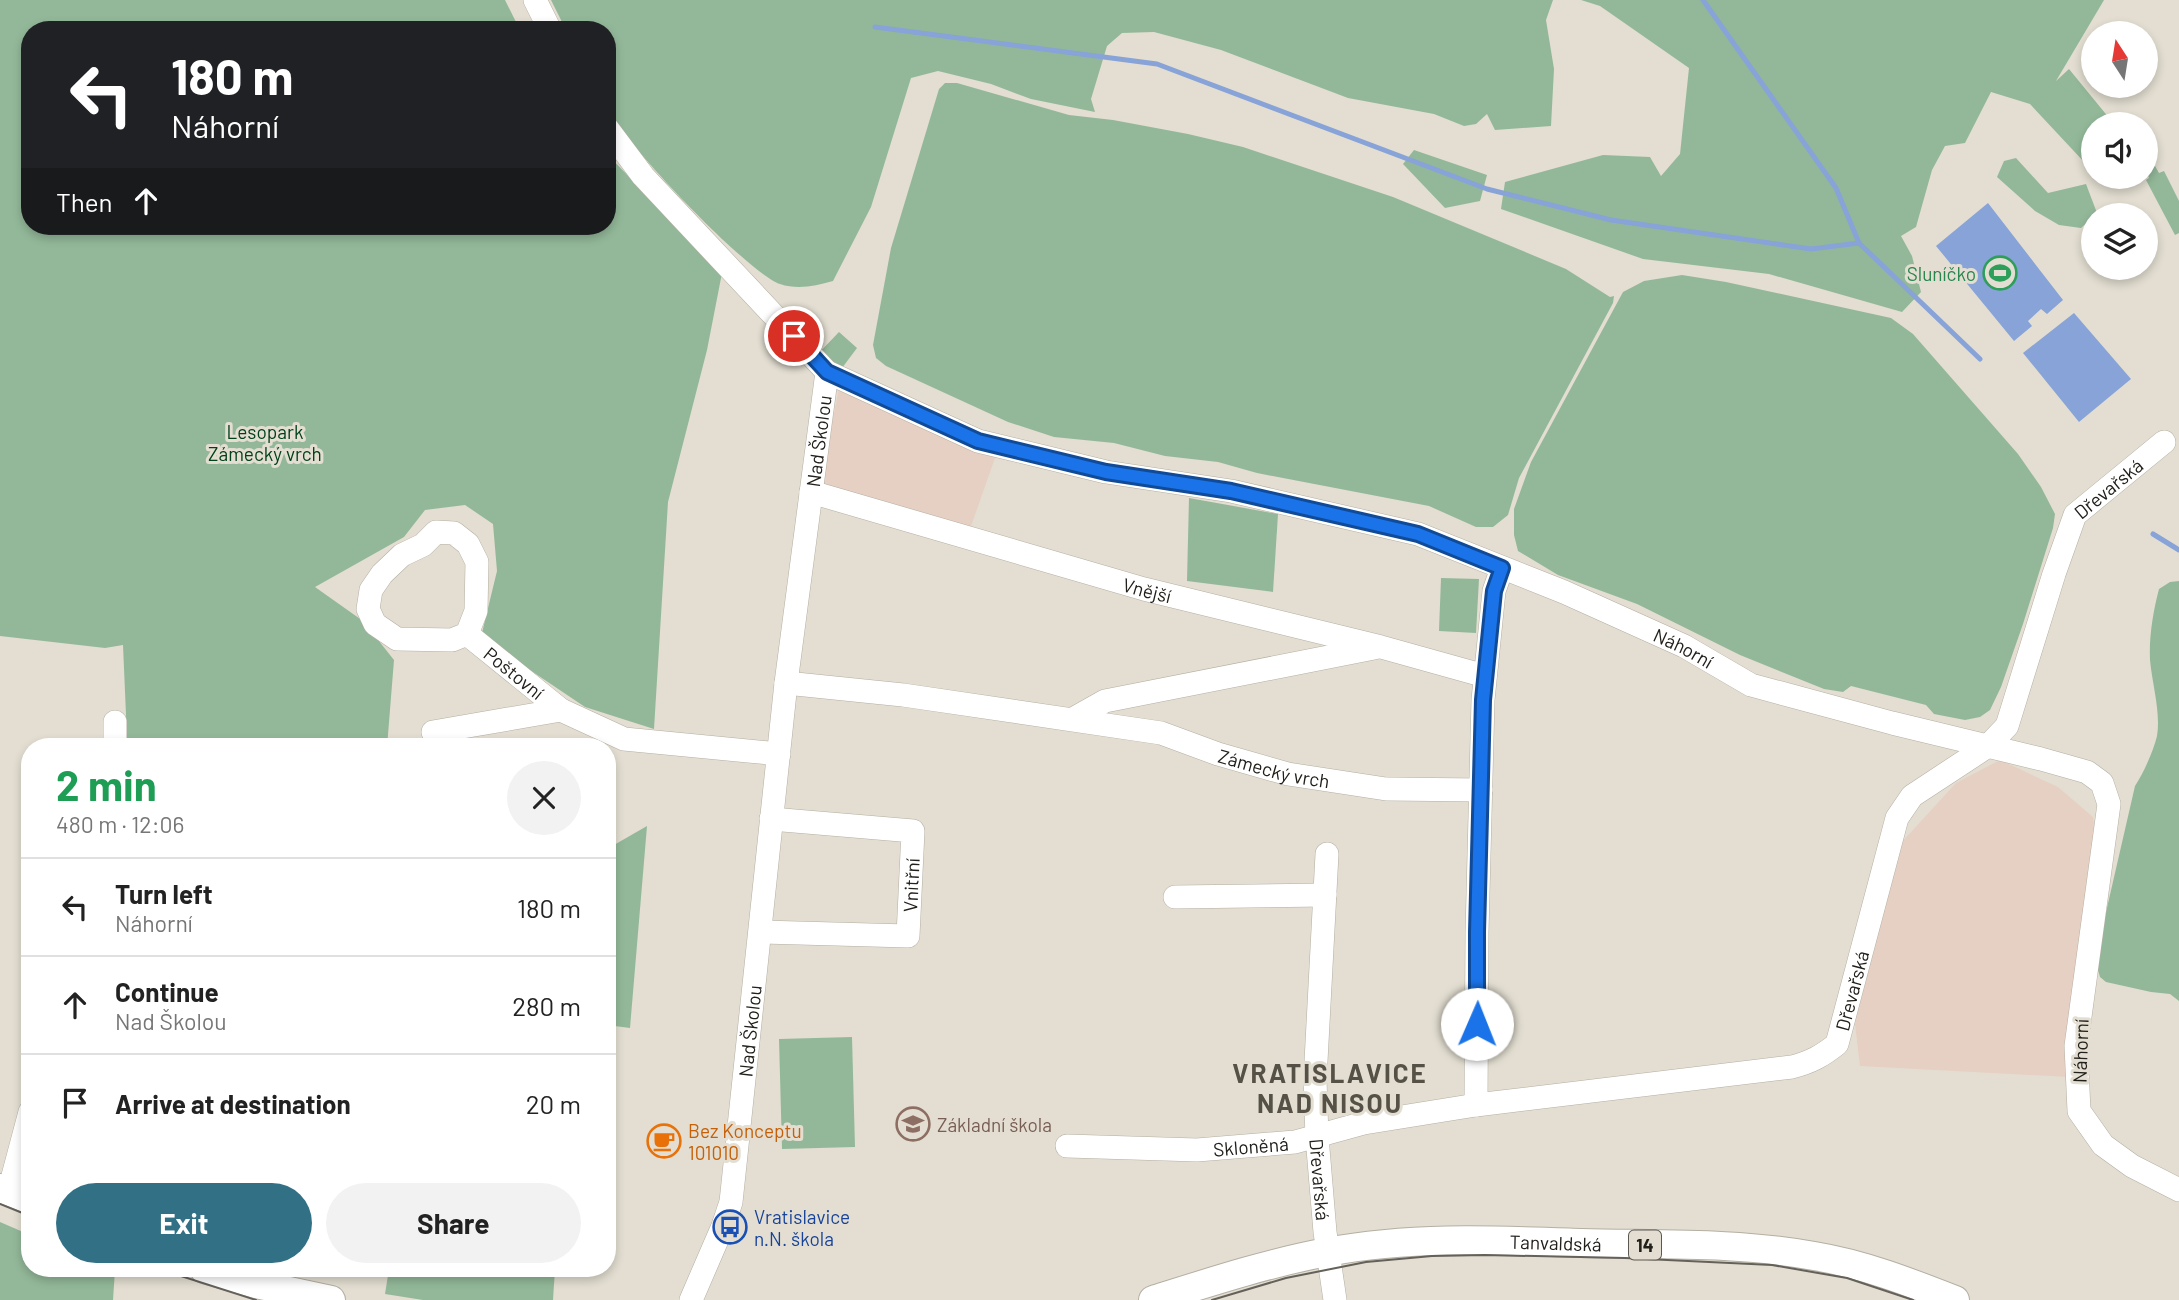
<!DOCTYPE html>
<html lang="en">
<head>
<meta charset="utf-8">
<style>
  body { margin:0; font-family:Barlow,sans-serif; background:#f2f2f2; color:#222; height:100vh; display:flex; flex-direction:column; font-size:26px; white-space:nowrap }
  * { box-sizing:border-box; margin:0 }
  p { font-size:23px; color:#767676 }
  .icon { flex:none; width:38px; height:38px; fill:none; stroke:currentColor; stroke-width:2; stroke-linecap:round; stroke-linejoin:round }
  .map { position:relative; flex:1; overflow:hidden }
  .sheet { position:absolute; left:21px; top:738px; width:595px; height:539px; display:flex; flex-direction:column; background:#fff; border-radius:28px; box-shadow:0 4px 10px #0003 }
  .sheet>* { flex:none }
  .hud { position:absolute; left:21px; top:21px; width:595px; height:214px; border-radius:28px; box-shadow:0 4px 10px #0003; background:#202124; color:#fff; overflow:hidden }
  .needle { width:46px; rotate:348deg }
  .tools { position:absolute; left:2081px; top:21px; display:grid; gap:14px }
  .tools a { display:grid; place-items:center; width:77px; height:77px; border-radius:50%; background:#fff; box-shadow:0 4px 10px #0003; font-size:35px }
  .pin { position:absolute; display:grid; place-items:center; width:60px; height:60px; color:#fff; margin:-30px; border:4px solid #fff; border-radius:50%; box-shadow:0 2px 7px #0007 }
  .me { position:absolute; width:77px; margin:-38px; rotate:1deg; stroke-linejoin:round; filter:drop-shadow(0 0 5px #0008) }
  .turn { display:flex; align-items:center; gap:24px; height:147px; padding:0 35px; font-size:32px }
  .turn .icon { width:91px; height:91px; stroke-width:2.5 }
  .turn b { display:block; font-size:49px; line-height:60px }
  .then { display:flex; align-items:center; height:66px; padding:0 35px; background:#0003; gap:14px; font-size:26px }
  .round { display:grid; place-items:center; flex:none; width:74px; height:74px; border-radius:37px; background:#f2f2f2 }
  .head { display:flex; align-items:center; justify-content:space-between; height:119px; padding:0 35px }
  h1 { font-size:42px; font-weight:700; line-height:52px; color:#1e9e55 }
  .primary-button { display:flex; gap:14px; margin-top:auto; padding:14px 35px }
  .primary-button a { flex:1; height:80px; border-radius:42px; background:#327085; color:#fff; font-size:28px; font-weight:700; line-height:80px; text-align:center }
  .primary-button a+a { background:#f2f2f2; color:#222 }
  ul { padding:0; list-style:none }
  li { display:flex; align-items:center; gap:21px; height:98px; padding:0 35px; border-top:2px solid #e0e0e0 }
  li div { flex:1 }
  li b { display:block; font-size:26px }
  li em { font-style:normal }
  .map>svg:first-child { display:block }
</style>
</head>
<body>
<div class="map">
<svg width="2179" height="1300" viewBox="0 0 2179 1300">
  <rect width="100%" height="100%" fill="#e3ded1"/>
  <g fill="#e6d0c3">
    <path d="M 839,389 L 996,455 L 969,532 L 818,488 Z"/>
    <path d="M 2000,760 L 2058,787 L 2093,817 L 2097,853 L 2068,1077 L 1860,1066 L 1855,1024 L 1900,844 L 1956,783 Z"/>
  </g>
  <g fill="#93b899">
    <path d="M 0,0 L 505,0 L 520,30 L 30,30 L 30,226 L 607,226 L 607,154 L 722,273 L 707,350 L 668,502 L 654,729 L 585,707 L 481,637 L 497,571 L 493,524 L 465,505 L 425,510 L 404,537 L 315,587 L 363,621 L 394,660 L 387,747 L 138,747 L 127,738 L 123,645 L 105,648 L 0,636 Z"/>
    <path d="M 551,0 L 1553,0 L 1546,20 L 1554,69 L 1551,126 L 1495,130 L 1487,114 L 1476,124 L 1464,126 L 1434,114 L 1348,98 L 1221,50 L 1154,32 L 1122,33 L 1107,46 L 1091,99 L 1095,112 L 1031,99 L 991,84 L 938,71 L 911,78 L 871,207 L 833,281 C 815,286 798,290 780,284 C 748,273 624,143 609,110 C 604,99 607,45 607,30 L 566,30 Z"/>
    <path d="M 1581,0 L 2104,0 L 2056,81 L 2069,69 L 2114,124 L 2093,124 L 2093,160 L 2085,163 L 2030,104 L 1991,92 L 1965,143 L 1945,146 L 1932,170 L 1916,227 L 1901,236 L 1912,256 L 1921,292 L 1902,312 L 1769,274 L 1643,259 L 1501,209 L 1505,182 L 1603,155 L 1650,157 L 1661,176 L 1680,154 L 1689,68 L 1600,6 Z"/>
    <path d="M 945,83 L 957,83 L 1069,115 L 1113,120 L 1188,134 L 1243,147 L 1393,197 L 1566,269 L 1610,297 L 1614,296 L 1613,303 L 1519,478 L 1508,515 L 1493,527 L 1476,527 L 1429,506 L 1257,473 L 1218,462 L 1165,456 L 1114,443 L 1054,437 L 1008,422 L 886,366 L 876,358 L 873,345 L 891,248 L 939,89 Z"/>
    <path d="M 1414,150 L 1487,175 L 1480,201 L 1445,208 L 1403,164 Z"/>
    <path d="M 2146,150 L 2159,173 L 2164,171 L 2179,201 L 2179,233 L 2175,235 L 2146,180 L 2149,178 L 2146,170 Z"/>
    <path d="M 2016,158 L 2048,193 L 2086,184 L 2097,213 L 2081,228 L 2059,225 L 2035,211 L 1997,177 L 2004,161 Z"/>
    <path d="M 1682,275 L 1726,282 L 1891,318 L 1913,334 L 2018,454 L 2041,487 L 2055,514 L 2053,528 L 2023,624 L 2001,687 L 1990,710 L 1980,717 L 1965,720 L 1934,714 L 1926,705 L 1851,686 L 1843,692 L 1824,689 L 1740,655 L 1637,604 L 1558,575 L 1518,551 L 1514,535 L 1514,509 L 1531,462 L 1623,292 L 1644,281 Z"/>
    <path d="M 839,332 L 857,348 L 836,376 L 817,355 Z"/>
    <path d="M 1189,498 L 1278,514 L 1273,592 L 1187,581 Z"/>
    <path d="M 1441,578 L 1479,579 L 1476,633 L 1439,631 Z"/>
    <path d="M 2179,581 L 2179,1001 L 2170,994 L 2151,992 L 2106,982 L 2100,977 L 2095,960 L 2135,786 C 2144,772 2153,752 2157,736 C 2161,713 2152,683 2150,660 C 2149,636 2153,612 2159,589 L 2170,582 Z"/>
    <path d="M 647,826 L 630,1028 L 607,1025 L 607,849 Z"/>
    <path d="M 852,1037 L 855,1147 L 782,1149 L 779,1039 Z"/>
    <path d="M 0,1222 L 30,1235 L 30,1269 L 115,1270 L 113,1300 L 0,1300 Z"/>
    <path d="M 389,1269 L 555,1269 L 553,1300 L 423,1300 L 385,1294 Z"/>
  </g>
  <g fill="#87a3d7">
    <path d="M 1988,203 L 2063,300 L 2047,314 L 2041,309 L 2028,321 L 2032,326 L 2014,341 L 1936,246 Z"/>
    <path d="M 2074,313 L 2131,379 L 2079,422 L 2023,353 Z"/>
  </g>
  <g fill="none" stroke-linecap="round" stroke-linejoin="round">
    <g stroke="#87a3d7" stroke-width="5">
      <path d="M 1703,0 L 1836,188 L 1859,243 L 1980,359"/>
      <path d="M 875,27 L 1157,64 L 1487,189 L 1611,220 L 1811,249 L 1859,243"/>
      <path d="M 2153,534 L 2179,550"/>
    </g>
    <defs>
      <g id="minor">
        <path d="M 535,0 L 550,30"/>
        <path id="s1" d="M 607,128 L 643,176 L 827,372 L 978,441 L 1106,472 L 1231,491 L 1418,534 L 1564,592 L 1684,646 L 1751,685 L 1892,723 L 2041,759 L 2087,772 L 2102,783 L 2109,804 L 2076,1046 L 2079,1111 L 2103,1145 L 2132,1166 L 2179,1190"/>
        <path id="s2" d="M 811,492 L 1144,589 L 1381,647 L 1485,676"/>
        <path d="M 436,532 L 454,533 L 468,544 L 477,562 L 476,611 L 467,634 L 452,640 L 397,639 L 375,624 L 368,609 L 371,590 L 382,574 L 402,555 L 423,545 Z"/>
        <path id="s3" d="M 467,634 L 561,710"/>
        <path id="s4" d="M 786,683 L 903,695 L 1161,733 L 1218,754 L 1288,774 L 1386,789 L 1481,790"/>
        <path d="M 1073,719 L 1105,701 L 1374,648"/>
        <path d="M 433,732 L 561,710 L 624,739 L 779,754"/>
        <path d="M 115,747 L 115,722"/>
        <path id="s5" d="M 1327,854 L 1315,1080 L 1317,1137 L 1325,1232 L 1335,1300"/>
        <path d="M 1175,897 L 1325,895"/>
        <path id="s6" d="M 761,932 L 908,936 L 913,831 L 771,819"/>
        <path d="M 1476,1105 L 1477,932 L 1483,700 L 1494,591 L 1502,568"/>
        <path id="s7" d="M 1067,1146 L 1197,1150 L 1295,1142 L 1364,1123 L 1476,1105 L 1792,1067 C 1811,1062 1822,1056 1837,1044 L 1897,818 L 1912,796 L 1988,746 L 2007,726 L 2054,574 L 2075,515 L 2164,442"/>
        <path d="M 9,1191 L 30,1112"/>
        <path id="s8" d="M 691,1300 L 723,1226 L 731,1202 L 786,683 L 827,372"/>
      </g>
      <g id="major">
        <path d="M 0,1188 L 30,1200"/>
        <path d="M 204,1269 L 256,1284 L 331,1300"/>
        <path id="s9" d="M 1153,1300 C 1210,1282 1268,1263 1327,1252 C 1411,1236 1496,1240 1581,1243 C 1658,1245 1738,1242 1814,1256 C 1863,1264 1909,1282 1955,1300"/>
      </g>
    </defs>
    <use href="#minor" stroke="#b4afa3" stroke-width="24"/>
    <use href="#major" stroke="#b4afa3" stroke-width="30"/>
    <use href="#minor" stroke="#fff" stroke-width="23"/>
    <use href="#major" stroke="#fff" stroke-width="28"/>
    <g stroke="#64615a" stroke-width="2">
      <path d="M 0,1204 L 30,1216"/>
      <path d="M 159,1269 L 256,1300"/>
      <path d="M 1212,1300 L 1286,1278 L 1366,1262 L 1432,1256 L 1485,1255 L 1625,1258 L 1772,1265 L 1847,1278 L 1913,1300"/>
    </g>
  </g>
  <g fill="none" stroke-linecap="round" stroke-linejoin="round">
    <defs>
      <path id="route" d="M 794,336 L 827,372 L 978,441 L 1106,472 L 1231,491 L 1418,534 L 1502,568 L 1494,591 L 1483,700 L 1477,932 L 1477,1024"/>
    </defs>
    <use href="#route" stroke="#114b97" stroke-width="18"/>
    <use href="#route" stroke="#1a73e8" stroke-width="12"/>
  </g>
  <defs>
    <symbol id="stadium-ring" viewBox="-11 -11 22 22"><circle r="9.5" fill="#e3ded1" stroke="#2e9e5b" stroke-width="1.5"/><path d="M0-5a6.5 5 0 1 0 0 10a6.5 5 0 1 0 0-10ZM-3.5-1.8h7v3.6h-7Z" fill="#2e9e5b"/></symbol>
    <symbol id="school-ring" viewBox="-11 -11 22 22"><circle r="9.5" fill="#e3ded1" stroke="#8d6e63" stroke-width="1.5"/><path d="M0-5L7-2L0 1L-7-2ZM-4 1L0 2.5L4 1V4Q0 6-4 4Z" fill="#8d6e63"/></symbol>
    <symbol id="cafe-ring" viewBox="-11 -11 22 22"><circle r="9.5" fill="#e3ded1" stroke="#e8710a" stroke-width="1.5"/><path d="M-5.5-4.5H6V0H3Q3 3.5 0 3.5H-2.5Q-5.5 3.5-5.5 0ZM3-3.2v2h1.7v-2ZM-6 4.5H4V6H-6Z" fill="#e8710a"/></symbol>
    <symbol id="bus-ring" viewBox="-11 -11 22 22"><circle r="9.5" fill="#e3ded1" stroke="#1a4fb4" stroke-width="1.5"/><path d="M-5-6H5V4H4V6H2V4H-2V6H-4V4H-5ZM-3.5-4V0h7V-4ZM-3.5 1.2v1.5H-2V1.2ZM2 1.2v1.5H3.5V1.2Z" fill="#1a4fb4"/></symbol>
  </defs>
  <g fill-rule="evenodd">
    <use href="#stadium-ring" x="1981" y="254" width="38" height="38"/>
    <use href="#school-ring" x="894" y="1105" width="38" height="38"/>
    <use href="#cafe-ring" x="645" y="1122" width="38" height="38"/>
    <use href="#bus-ring" x="711" y="1208" width="38" height="38"/>
  </g>
  <g text-anchor="middle" dominant-baseline="central" stroke-width="6" stroke-linejoin="round" paint-order="stroke">
    <rect fill="#e3ded1" stroke="#5c5952" stroke-width="2" x="1629" y="1230.5" width="32" height="29" rx="5"/>
    <g font-size="18" font-weight="bold" fill="#22201b">
      <text x="1645" y="1245">14</text>
    </g>
    <g font-size="19" fill="#27864d" stroke="#e3ded1" text-anchor="end">
      <text x="1976" y="273">Sluníčko</text>
    </g>
    <g font-size="19" fill="#014119" stroke="#e3ded1">
      <text x="265" y="431">Lesopark<tspan x="265" dy="22">Zámecký vrch</tspan></text>
    </g>
    <g font-size="19" fill="#22201b" stroke="#e3ded1">
      <text stroke="none"><textPath href="#s8" startOffset="872">Nad Školou</textPath></text>
      <text stroke="none"><textPath href="#s7" startOffset="1426">Dřevařská</textPath></text>
      <text stroke="none"><textPath href="#s2" startOffset="350">Vnější</textPath></text>
      <text stroke="none"><textPath href="#s1" startOffset="1234">Náhorní</textPath></text>
      <text stroke="none"><textPath href="#s3" startOffset="61">Poštovní</textPath></text>
      <text stroke="none"><textPath href="#s4" startOffset="497">Zámecký vrch</textPath></text>
      <text stroke="none"><textPath href="#s6" startOffset="198">Vnitřní</textPath></text>
      <text stroke="none"><textPath href="#s7" startOffset="838">Dřevařská</textPath></text>
      <text stroke="none"><textPath href="#s8" startOffset="278">Nad Školou</textPath></text>
      <text transform="translate(2080 1051) rotate(-88)">Náhorní</text>
      <text stroke="none"><textPath href="#s7" startOffset="184">Skloněná</textPath></text>
      <text stroke="none"><textPath href="#s5" startOffset="326">Dřevařská</textPath></text>
      <text stroke="none"><textPath href="#s9" startOffset="410">Tanvaldská</textPath></text>
    </g>
    <g font-size="19" fill="#785e54" stroke="#e3ded1" text-anchor="start">
      <text x="937" y="1124">Základní škola</text>
    </g>
    <g font-size="19" fill="#c56008" stroke="#e3ded1" text-anchor="start">
      <text x="688" y="1130">Bez Konceptu<tspan x="688" dy="22">101010</tspan></text>
    </g>
    <g font-size="19" fill="#164399" stroke="#e3ded1" text-anchor="start">
      <text x="754" y="1216">Vratislavice<tspan x="754" dy="22">n.N. škola</tspan></text>
    </g>
    <g font-size="26" font-weight="bold" letter-spacing="2" fill="#555146" stroke="#e3ded1">
      <text x="1330" y="1072">VRATISLAVICE<tspan x="1330" dy="30">NAD NISOU</tspan></text>
    </g>
  </g>
</svg>
<div class="tools">
<a><svg class="needle" viewBox="-14 -14 28 28"><path d="M0-13l5 13h-10z" fill="#e53935"/><path d="M0 13l5-13h-10z" fill="#767676"/></svg></a>
<a><svg class="icon" aria-label="sound" viewBox="0 0 24 24"><path d="M4 9h4l5-4v14l-5-4H4zM17 9q2 3 0 6"/></svg></a>
<a><svg class="icon" aria-label="layers" viewBox="0 0 24 24"><path d="M12 4l9 5-9 5-9-5zM3 14l9 5 9-5"/></svg></a>
</div>
<div class="pin" style="left:794px;top:336px;background:#d93025"><svg class="icon" aria-label="arrive" viewBox="0 0 24 24"><path d="M6 21V4h12l-3 4 3 4H6"/></svg></div>
<svg class="me" style="left:1477px;top:1024px" viewBox="-20 -20 40 40"><circle r="19" fill="#fff"/><path d="M0-13L10 11 0 6-10 11z" fill="#1a73e8"/></svg>
<div class="hud">
<div class="turn"><svg class="icon" aria-label="left" viewBox="0 0 24 24"><path d="M17 20v-9H6M10 6l-5 5 5 5"/></svg><div><b>180 m</b>Náhorní</div></div>
<div class="then">Then<svg class="icon" aria-label="ahead" viewBox="0 0 24 24"><path d="M12 20V5M6 11l6-6 6 6"/></svg></div>
</div>
<section class="sheet">
<div class="head"><div><h1>2 min</h1><p>480 m · 12:06</p></div><a class="round"><svg class="icon" aria-label="close" viewBox="0 0 24 24"><path d="M6 6l12 12M18 6L6 18"/></svg></a></div>
<ul>
<li><svg class="icon" aria-label="left" viewBox="0 0 24 24"><path d="M17 20v-9H6M10 6l-5 5 5 5"/></svg><div><b>Turn left</b><p>Náhorní</p></div><em>180 m</em></li>
<li><svg class="icon" aria-label="ahead" viewBox="0 0 24 24"><path d="M12 20V5M6 11l6-6 6 6"/></svg><div><b>Continue</b><p>Nad Školou</p></div><em>280 m</em></li>
<li><svg class="icon" aria-label="arrive" viewBox="0 0 24 24"><path d="M6 21V4h12l-3 4 3 4H6"/></svg><div><b>Arrive at destination</b></div><em>20 m</em></li>
</ul>
<div class="primary-button"><a>Exit</a><a>Share</a></div>
</section>
</div>
</body>
</html>
